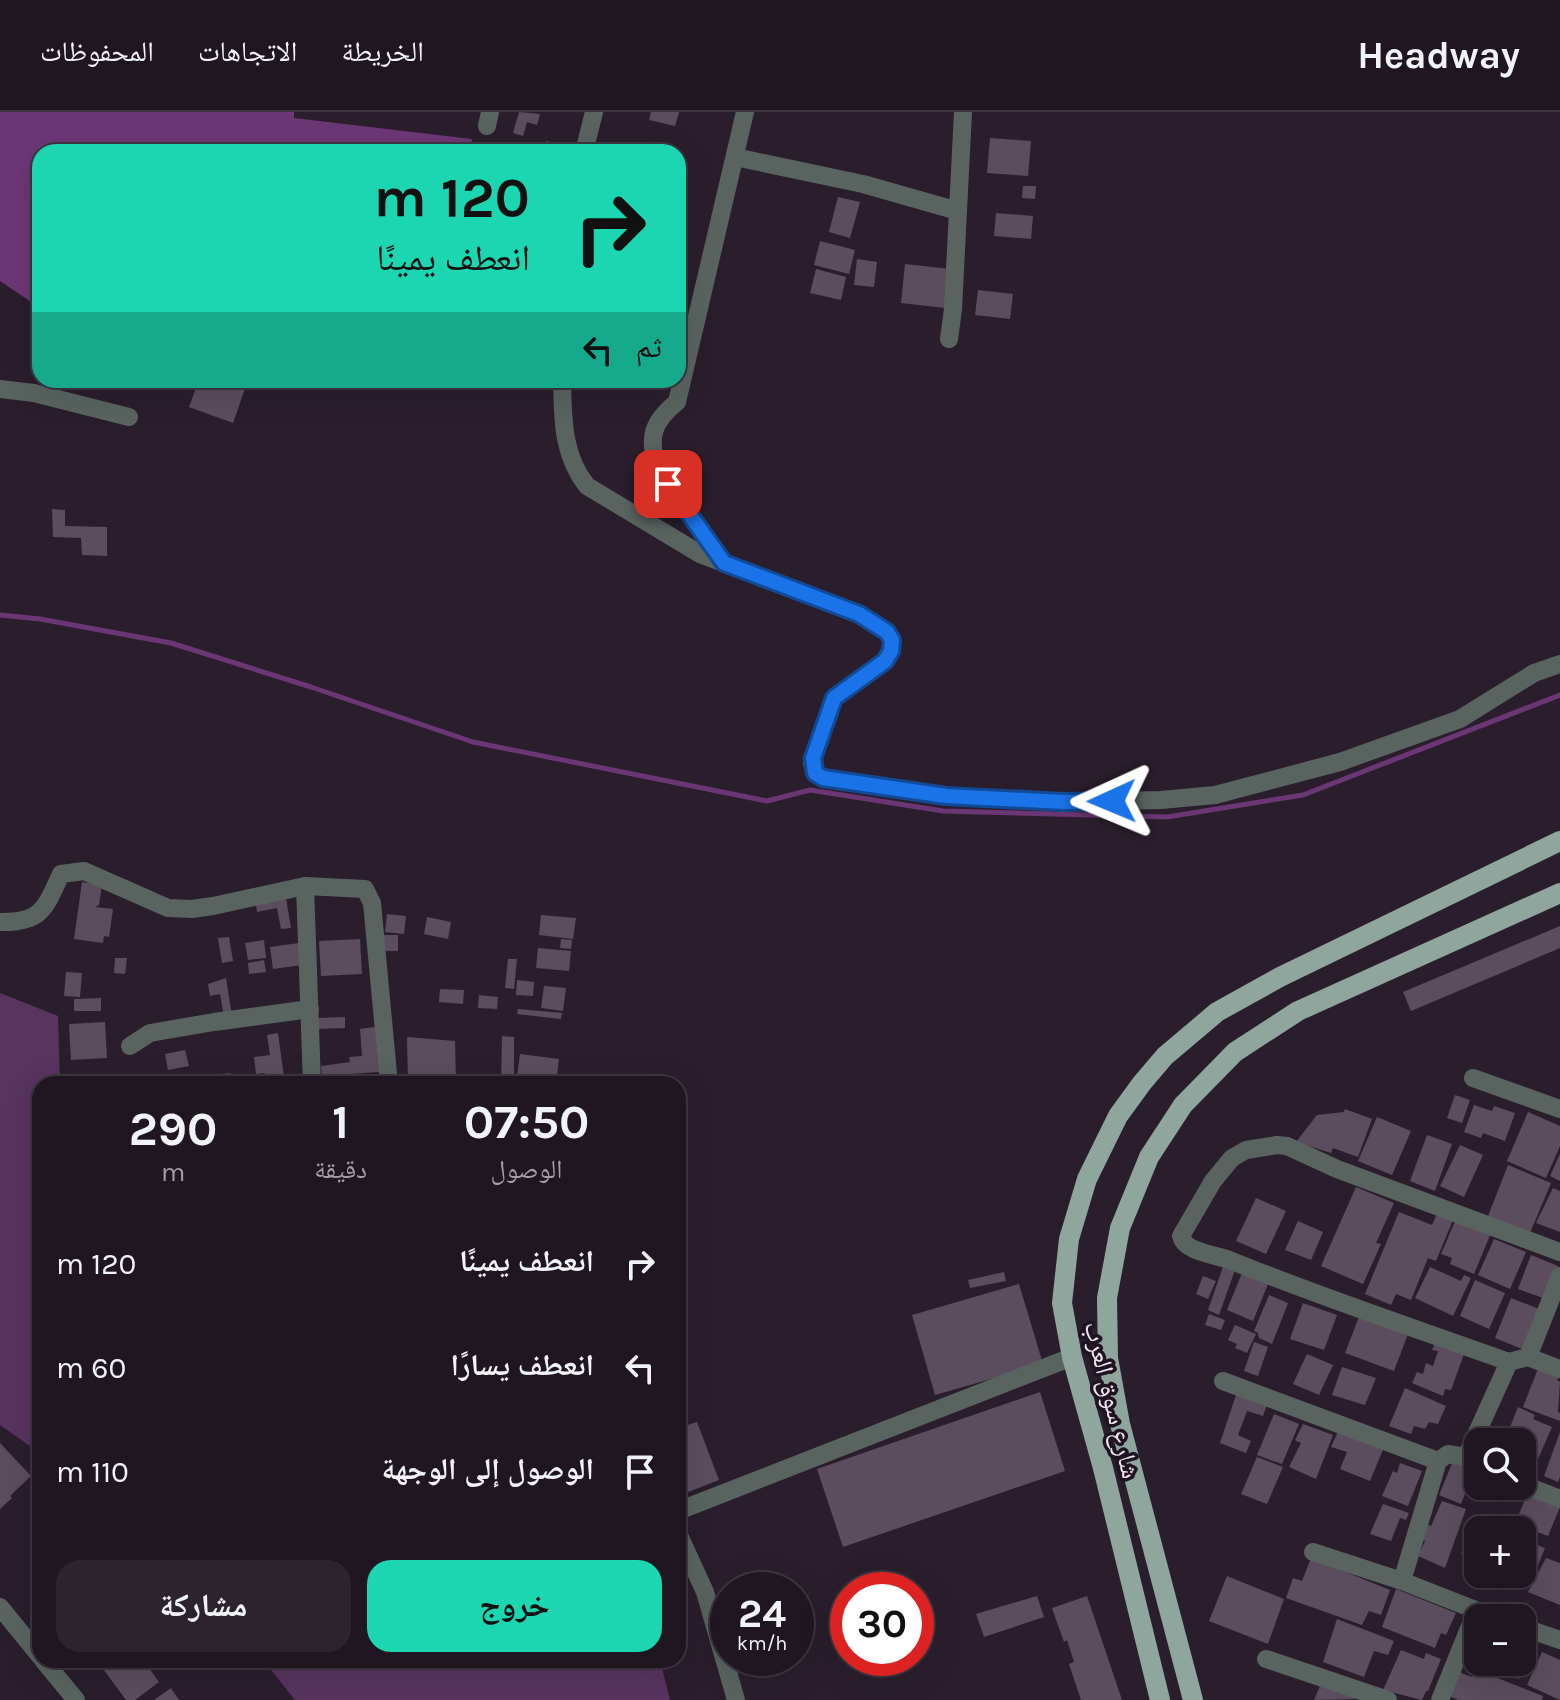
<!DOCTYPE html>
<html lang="ar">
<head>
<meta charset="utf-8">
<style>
  body { margin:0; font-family:Karla,"Noto Naskh Arabic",sans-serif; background:#2d232e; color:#f1f3f6; direction:rtl; height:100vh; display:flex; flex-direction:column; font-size:30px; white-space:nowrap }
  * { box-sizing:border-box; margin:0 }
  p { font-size:26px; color:#a29fa5 }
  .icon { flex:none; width:44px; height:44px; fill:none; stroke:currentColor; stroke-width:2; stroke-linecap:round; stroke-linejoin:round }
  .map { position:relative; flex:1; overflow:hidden; direction:ltr }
  .panel { position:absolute; left:32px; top:964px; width:654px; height:592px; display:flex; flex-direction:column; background:#201621; border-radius:24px; box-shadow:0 8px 32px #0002,0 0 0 2px #3d353f; direction:rtl }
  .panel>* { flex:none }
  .hud { position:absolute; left:32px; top:32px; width:654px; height:244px; border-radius:24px; box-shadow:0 8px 32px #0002,0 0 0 2px #3d353f; direction:rtl; background:#1cd5b1; color:#111; overflow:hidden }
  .fabs { position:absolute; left:1464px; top:1316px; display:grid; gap:16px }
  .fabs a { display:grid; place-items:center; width:72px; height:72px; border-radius:16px; background:#201621; box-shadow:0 8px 32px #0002,0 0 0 2px #3d353f; font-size:40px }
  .speed { position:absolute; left:710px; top:1460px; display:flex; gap:16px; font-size:40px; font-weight:700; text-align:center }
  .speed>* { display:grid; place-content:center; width:104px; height:104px; border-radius:50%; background:#201621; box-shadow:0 8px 32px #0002,0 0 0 2px #3d353f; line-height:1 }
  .speed small { font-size:20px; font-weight:400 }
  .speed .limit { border:12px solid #d22; background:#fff; color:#111 }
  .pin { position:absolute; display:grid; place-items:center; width:68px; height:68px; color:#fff; margin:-34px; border-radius:16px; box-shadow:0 4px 12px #0006 }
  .me { position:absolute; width:88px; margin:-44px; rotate:269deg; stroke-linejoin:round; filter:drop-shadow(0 0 6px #0008) }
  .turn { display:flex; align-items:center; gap:28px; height:168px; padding:0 24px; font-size:36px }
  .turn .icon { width:104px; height:104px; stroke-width:2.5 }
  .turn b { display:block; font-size:56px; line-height:68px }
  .then { display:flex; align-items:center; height:76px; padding:0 24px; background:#0003; gap:16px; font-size:30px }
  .eta { display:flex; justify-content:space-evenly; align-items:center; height:136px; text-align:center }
  .eta b { font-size:48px; font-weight:700; line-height:56px }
  .cta { display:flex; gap:16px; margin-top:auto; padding:16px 24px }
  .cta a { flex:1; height:92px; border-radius:24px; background:#1cd5b1; color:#111; font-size:32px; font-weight:700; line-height:92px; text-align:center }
  .cta a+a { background:#2d232e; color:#f1f3f6 }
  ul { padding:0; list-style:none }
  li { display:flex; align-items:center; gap:24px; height:104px; padding:0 24px }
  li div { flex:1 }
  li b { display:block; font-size:30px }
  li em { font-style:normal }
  header { display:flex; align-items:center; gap:48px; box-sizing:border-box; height:112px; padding:0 40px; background:#201621; border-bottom:2px solid #3d353f }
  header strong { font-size:38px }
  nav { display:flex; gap:44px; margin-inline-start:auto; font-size:28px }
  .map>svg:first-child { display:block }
</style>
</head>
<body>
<header>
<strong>Headway</strong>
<nav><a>الخريطة</a><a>الاتجاهات</a><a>المحفوظات</a></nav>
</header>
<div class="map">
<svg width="1560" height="1588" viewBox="0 0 1560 1588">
  <rect width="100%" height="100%" fill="#2a1e2c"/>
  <g fill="#58345f">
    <path d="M 0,881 L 58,904 L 60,972 L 40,972 L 40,1341 L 0,1313 Z"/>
    <path d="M 263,1548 L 660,1548 L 670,1588 L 295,1588 Z"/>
  </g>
  <path fill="#6c3775" d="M 0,0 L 294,0 L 294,6 L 472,27 L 470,40 L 40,40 L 40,196 L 0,169 Z"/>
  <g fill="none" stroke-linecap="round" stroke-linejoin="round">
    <path stroke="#6b3674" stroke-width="5" d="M 0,503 L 40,507 L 171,531 L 311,575 L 473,630 L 767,689 L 810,678 L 943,699 L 1167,705 L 1303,683 L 1560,583"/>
  </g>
  <g fill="#5c4d5e">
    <path d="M 519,0 L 540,2 L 537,13 L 527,10 L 523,24 L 513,21 Z"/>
    <path d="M 651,0 L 679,0 L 675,14 L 649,8 Z"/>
    <path d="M 990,26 L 1031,29 L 1028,64 L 987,61 Z"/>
    <path d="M 546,29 L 566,35 L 564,40 L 543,39 Z"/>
    <path d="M 1023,74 L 1036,74 L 1035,87 L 1022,86 Z"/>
    <path d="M 838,85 L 860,90 L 850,126 L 829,120 Z"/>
    <path d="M 996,101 L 1033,104 L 1031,127 L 994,124 Z"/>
    <path d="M 820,129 L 855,138 L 849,162 L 814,153 Z"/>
    <path d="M 857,147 L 877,150 L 874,175 L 854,173 Z"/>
    <path d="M 905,152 L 950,157 L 945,196 L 901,191 Z"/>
    <path d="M 816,157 L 846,165 L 841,188 L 810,181 Z"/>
    <path d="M 978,178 L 1013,182 L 1010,207 L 975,203 Z"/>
    <path d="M 199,268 L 229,268 L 246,274 L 233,311 L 189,295 Z"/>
    <path d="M 52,397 L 65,398 L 65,414 L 107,415 L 107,444 L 82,443 L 81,426 L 53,425 Z"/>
    <path d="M 82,770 L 102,773 L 99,793 L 95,795 L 113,797 L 109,825 L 104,824 L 103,831 L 74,827 Z"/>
    <path d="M 285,780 L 291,816 L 281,817 L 277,796 L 257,800 L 255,785 Z"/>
    <path d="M 387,802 L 406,804 L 404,822 L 385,820 Z"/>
    <path d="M 541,803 L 576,806 L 573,827 L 539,823 Z"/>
    <path d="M 427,805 L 451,810 L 448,827 L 424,822 Z"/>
    <path d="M 1560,814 L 1560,836 L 1411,899 L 1403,880 Z"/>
    <rect x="381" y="823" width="17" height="16"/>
    <path d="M 229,825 L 233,849 L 222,851 L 218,826 Z"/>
    <path d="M 360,827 L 362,862 L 321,864 L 319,829 Z"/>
    <path d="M 561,827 L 572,828 L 571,837 L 560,836 Z"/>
    <path d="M 264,828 L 266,846 L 248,848 L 245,831 Z"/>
    <path d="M 299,831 L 302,853 L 273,857 L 270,835 Z"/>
    <path d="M 538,836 L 571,839 L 569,859 L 536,856 Z"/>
    <path d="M 115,846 L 127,846 L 125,862 L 114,861 Z"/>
    <path d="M 508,847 L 517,847 L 514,877 L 505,876 Z"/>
    <path d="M 264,848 L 266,860 L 249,862 L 248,851 Z"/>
    <path d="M 66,860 L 82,861 L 80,885 L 64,884 Z"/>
    <path d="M 226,866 L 232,904 L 224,905 L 220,882 L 210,884 L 208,872 Z"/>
    <path d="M 517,868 L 534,870 L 533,884 L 516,883 Z"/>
    <path d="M 544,874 L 566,876 L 563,899 L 541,896 Z"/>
    <path d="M 440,877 L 464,878 L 463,892 L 439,890 Z"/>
    <path d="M 479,883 L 498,885 L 497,897 L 478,896 Z"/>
    <path d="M 101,886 L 101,899 L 74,899 L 74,887 Z"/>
    <path d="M 518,897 L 562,901 L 561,907 L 517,902 Z"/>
    <path d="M 345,905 L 345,916 L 317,917 L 317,906 Z"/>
    <path d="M 105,910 L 107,946 L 71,948 L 69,912 Z"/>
    <path d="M 375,915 L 379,960 L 322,964 L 321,954 L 350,950 L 349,945 L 362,944 L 360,917 Z"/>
    <path d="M 278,921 L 284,965 L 271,967 L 264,961 L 256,962 L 254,945 L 270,943 L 267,923 Z"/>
    <path d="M 502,924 L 514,925 L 514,972 L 501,972 Z"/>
    <path d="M 407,925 L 455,929 L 456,972 L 408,972 Z"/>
    <path d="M 185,938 L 189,954 L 168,958 L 165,942 Z"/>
    <path d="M 520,942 L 559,947 L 556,972 L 516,972 Z"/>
    <path d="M 231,961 L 232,970 L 221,972 L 220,962 Z"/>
    <path d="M 1455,983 L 1470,988 L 1462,1011 L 1447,1006 Z"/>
    <path d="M 1474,993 L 1492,999 L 1494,994 L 1515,1001 L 1505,1029 L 1483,1021 L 1481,1026 L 1464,1020 Z"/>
    <path d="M 1345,997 L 1372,1007 L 1358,1045 L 1333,1036 L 1331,1041 L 1296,1030 L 1317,1003 L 1344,1000 Z"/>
    <path d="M 1528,1000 L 1560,1014 L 1560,1034 L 1546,1066 L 1507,1049 Z"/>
    <path d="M 1377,1005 L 1411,1019 L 1392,1063 L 1358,1049 Z"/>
    <path d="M 1427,1023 L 1452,1032 L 1435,1079 L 1410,1069 Z"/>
    <path d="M 1460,1033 L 1483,1043 L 1464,1085 L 1440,1074 Z"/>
    <path d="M 1560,1042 L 1560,1069 L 1550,1064 Z"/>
    <path d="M 1508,1053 L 1551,1071 L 1530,1121 L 1488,1104 Z"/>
    <path d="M 1356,1075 L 1394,1091 L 1376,1131 L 1381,1132 L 1363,1172 L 1321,1154 Z"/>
    <path d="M 1553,1076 L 1560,1079 L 1560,1120 L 1536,1111 Z"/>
    <path d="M 1256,1086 L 1286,1099 L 1266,1142 L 1236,1129 Z"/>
    <path d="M 1399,1100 L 1432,1113 L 1437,1102 L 1453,1108 L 1436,1149 L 1428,1146 L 1411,1188 L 1396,1182 L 1391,1193 L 1365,1182 Z"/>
    <path d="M 1456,1107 L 1491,1121 L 1474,1162 L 1450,1152 L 1452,1146 L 1441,1142 Z"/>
    <path d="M 1298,1109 L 1323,1120 L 1311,1148 L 1285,1138 Z"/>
    <path d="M 1494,1127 L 1526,1140 L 1510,1177 L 1478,1163 Z"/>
    <path d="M 1531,1143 L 1558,1154 L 1546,1187 L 1518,1177 Z"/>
    <path d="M 1225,1149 L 1236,1155 L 1219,1203 L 1208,1198 Z"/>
    <path d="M 1430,1155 L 1461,1169 L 1464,1163 L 1471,1166 L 1453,1204 L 1415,1186 Z"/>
    <path d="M 1004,1160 L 1006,1169 L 970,1176 L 968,1168 Z"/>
    <path d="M 1242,1161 L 1268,1172 L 1253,1209 L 1227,1198 Z"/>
    <path d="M 1203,1164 L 1216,1169 L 1208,1187 L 1196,1182 Z"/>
    <path d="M 1475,1168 L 1505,1181 L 1489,1217 L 1460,1204 Z"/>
    <path d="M 1019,1172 L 1043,1252 L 935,1283 L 912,1203 Z"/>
    <path d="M 1269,1183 L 1288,1191 L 1272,1232 L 1259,1226 L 1258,1221 L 1254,1219 Z"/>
    <path d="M 1511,1186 L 1539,1197 L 1522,1237 L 1495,1226 Z"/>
    <path d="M 1303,1191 L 1337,1203 L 1324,1238 L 1290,1227 Z"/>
    <path d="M 1362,1197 L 1411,1214 L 1394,1259 L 1345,1241 Z"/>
    <path d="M 1209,1202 L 1225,1208 L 1221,1218 L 1205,1213 Z"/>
    <path d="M 1235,1213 L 1256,1222 L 1247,1241 L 1235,1236 L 1237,1232 L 1228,1228 Z"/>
    <path d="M 1254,1230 L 1268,1235 L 1258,1264 L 1244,1259 Z"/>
    <path d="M 1435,1231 L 1464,1242 L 1451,1278 L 1445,1277 L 1443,1284 L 1412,1271 L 1417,1260 L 1423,1262 L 1426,1251 L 1433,1254 L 1438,1239 L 1432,1238 Z"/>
    <path d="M 1307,1242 L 1333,1253 L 1319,1283 L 1293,1272 Z"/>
    <path d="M 1539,1254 L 1560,1262 L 1557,1268 L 1560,1270 L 1558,1300 L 1560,1301 L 1560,1309 L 1523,1295 Z"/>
    <path d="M 1342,1255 L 1376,1266 L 1365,1293 L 1332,1283 Z"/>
    <path d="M 1405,1276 L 1446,1294 L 1438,1312 L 1429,1310 L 1425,1317 L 1414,1314 L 1411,1322 L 1389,1314 Z"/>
    <path d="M 1040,1280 L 1065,1359 L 843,1435 L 817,1357 Z"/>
    <path d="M 1237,1280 L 1267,1293 L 1263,1304 L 1247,1299 L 1238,1323 L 1251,1329 L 1246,1341 L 1220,1331 Z"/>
    <path d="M 1518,1295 L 1535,1303 L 1533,1307 L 1552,1315 L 1538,1347 L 1522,1340 L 1522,1330 L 1504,1330 Z"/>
    <path d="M 1274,1302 L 1299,1312 L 1282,1352 L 1257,1343 Z"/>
    <path d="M 697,1310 L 719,1368 L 678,1384 L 678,1316 Z"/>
    <path d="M 1303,1312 L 1333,1323 L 1316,1367 L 1289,1355 L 1301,1331 L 1295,1328 Z"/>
    <path d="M 1339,1317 L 1385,1333 L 1370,1369 L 1340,1357 L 1347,1340 L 1331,1335 Z"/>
    <path d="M 1560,1320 L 1560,1365 L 1558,1370 L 1544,1364 Z"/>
    <path d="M 0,1331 L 31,1364 L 10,1384 L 12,1386 L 0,1397 Z"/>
    <path d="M 1257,1345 L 1283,1355 L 1267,1392 L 1241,1382 Z"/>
    <path d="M 1453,1349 L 1474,1358 L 1461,1392 L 1439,1383 Z"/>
    <path d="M 1400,1351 L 1422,1359 L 1408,1394 L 1382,1384 L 1393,1359 L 1397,1361 Z"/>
    <path d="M 1528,1380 L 1560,1395 L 1548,1424 L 1515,1412 Z"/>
    <path d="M 1442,1389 L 1466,1397 L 1445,1456 L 1418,1444 L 1425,1429 L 1420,1426 L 1425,1412 L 1431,1414 Z"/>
    <path d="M 1383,1392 L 1409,1401 L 1406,1408 L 1400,1406 L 1391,1429 L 1370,1422 Z"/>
    <path d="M 1480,1410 L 1499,1418 L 1478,1418 L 1478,1461 L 1462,1455 L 1467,1443 L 1461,1441 L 1465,1430 L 1472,1433 Z"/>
    <path d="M 1522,1427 L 1545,1436 L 1535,1461 L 1522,1456 Z"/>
    <path d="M 1311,1446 L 1390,1478 L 1381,1503 L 1369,1499 L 1362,1513 L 1286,1486 L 1293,1466 L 1302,1469 Z"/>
    <path d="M 1546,1446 L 1560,1451 L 1560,1493 L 1528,1480 Z"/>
    <path d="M 1482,1462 L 1513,1462 L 1509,1473 Z"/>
    <path d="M 1227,1464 L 1284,1487 L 1268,1532 L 1209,1509 Z"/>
    <path d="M 1396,1477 L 1456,1501 L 1446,1523 L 1441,1521 L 1435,1536 L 1382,1515 Z"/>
    <path d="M 1037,1484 L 1044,1505 L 984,1525 L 976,1502 Z"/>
    <path d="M 1087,1484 L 1122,1588 L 1081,1588 L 1069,1552 L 1074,1550 L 1067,1528 L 1064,1530 L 1052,1496 Z"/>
    <path d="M 1337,1507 L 1394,1529 L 1388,1543 L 1374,1539 L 1364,1565 L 1323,1550 Z"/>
    <path d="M 1478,1519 L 1478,1550 L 1522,1550 L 1522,1530 L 1535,1534 L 1519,1567 L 1466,1548 Z"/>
    <path d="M 1401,1538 L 1424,1547 L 1426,1541 L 1441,1547 L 1428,1579 L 1426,1579 L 1422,1588 L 1383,1578 Z"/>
    <path d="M 1542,1540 L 1560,1548 L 1560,1588 L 1527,1573 Z"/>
    <path d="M 100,1548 L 150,1548 L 146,1552 L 159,1570 L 135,1588 L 126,1588 L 98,1550 Z"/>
    <path d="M 1475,1557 L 1543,1584 L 1542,1588 L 1458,1588 L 1443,1581 L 1453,1558 L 1472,1565 Z"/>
    <path d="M 1323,1567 L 1358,1579 L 1355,1587 L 1314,1588 Z"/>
    <path d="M 171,1576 L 179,1588 L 154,1588 Z"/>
  </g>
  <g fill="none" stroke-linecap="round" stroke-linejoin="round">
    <g stroke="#596461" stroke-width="18">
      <path d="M 487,14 L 490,0"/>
      <path d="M 584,40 L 594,0"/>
      <path d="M 735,45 L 863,72 L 958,99"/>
      <path d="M 949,227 L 953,197 L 963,0"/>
      <path d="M 562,268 C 563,306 562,343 587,374 L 700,442 L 859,502 L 887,520 L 892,528 L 891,539 L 885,549 L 834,586 L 812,651 L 815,661 L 823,666 L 946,684 L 1064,690 L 1161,688 L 1215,683 L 1340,650 L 1460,607 L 1534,561 L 1560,552"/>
      <path d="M 0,277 L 34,281 L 129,305"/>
      <path d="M 724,451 L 658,356 C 647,326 653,309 677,290 L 745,0"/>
      <path d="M 305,774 L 312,972"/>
      <path d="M 0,810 C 42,811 45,796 61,762 L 84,759 L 168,796 L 192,797 L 213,794 L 305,774 L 365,777 L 372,791 L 389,972"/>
      <path d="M 130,934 L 150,921 L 214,910 L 310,897"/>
      <path d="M 1473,966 L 1560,997"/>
      <path d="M 1560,1140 L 1337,1057 L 1287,1034 L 1277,1033 L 1246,1038 L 1232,1046 L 1213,1069 L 1181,1124 C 1185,1141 1216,1142 1232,1149 C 1323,1186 1417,1217 1509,1250 L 1528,1245 L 1560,1257"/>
      <path d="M 1528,1245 L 1560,1164"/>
      <path d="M 1223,1269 L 1438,1349 L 1448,1342 L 1466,1345 L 1478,1354"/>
      <path d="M 1466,1345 L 1509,1250"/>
      <path d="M 1522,1372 L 1560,1387"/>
      <path d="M 678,1399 L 1072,1245"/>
      <path d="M 678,1421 L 705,1480 L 736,1588"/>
      <path d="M 1313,1440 L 1402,1469 L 1496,1506"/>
      <path d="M 1402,1469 L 1438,1349"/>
      <path d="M 0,1495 L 40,1544"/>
      <path d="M 1522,1515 L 1560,1528"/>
      <path d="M 1266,1547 L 1388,1588"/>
      <path d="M 43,1548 L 76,1588"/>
      <path d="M 1440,1588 L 1476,1499"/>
    </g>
    <g stroke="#8fa69f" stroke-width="20">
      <path d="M 1160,1588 L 1103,1356 L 1072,1245 L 1062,1191 L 1069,1127 L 1087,1067 L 1118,1004 L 1142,971 L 1165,944 L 1217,900 L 1280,865 L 1560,729"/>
      <path d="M 1193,1588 L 1120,1312 L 1108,1246 L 1107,1186 L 1120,1116 L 1149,1045 L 1183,993 L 1235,940 L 1298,899 L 1560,781"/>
    </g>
  </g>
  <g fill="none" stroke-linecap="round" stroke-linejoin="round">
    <defs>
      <path id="route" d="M 668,372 L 724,451 L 859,502 L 887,520 L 892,528 L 891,539 L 885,549 L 834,586 L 813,646 L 815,661 L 823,666 L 946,684 L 1064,690 L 1112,689"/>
    </defs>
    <use href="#route" stroke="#114b97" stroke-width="20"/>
    <use href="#route" stroke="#1a73e8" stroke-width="14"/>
  </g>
  <g text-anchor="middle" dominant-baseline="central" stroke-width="7" stroke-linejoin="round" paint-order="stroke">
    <g font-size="26" fill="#ece4ed" stroke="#201422">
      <text transform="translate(1112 1288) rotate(76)">شارع سوق العرب</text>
    </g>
  </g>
</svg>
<div class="fabs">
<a><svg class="icon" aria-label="search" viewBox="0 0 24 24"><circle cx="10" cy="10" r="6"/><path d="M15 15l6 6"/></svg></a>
<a>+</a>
<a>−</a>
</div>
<div class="speed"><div>24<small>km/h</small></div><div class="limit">30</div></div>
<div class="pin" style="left:668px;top:372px;background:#d93025"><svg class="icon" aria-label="arrive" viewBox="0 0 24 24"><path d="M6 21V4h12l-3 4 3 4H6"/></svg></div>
<svg class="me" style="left:1112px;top:689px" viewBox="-20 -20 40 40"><path d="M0-17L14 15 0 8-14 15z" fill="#1a73e8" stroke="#fff" stroke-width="4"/></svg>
<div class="hud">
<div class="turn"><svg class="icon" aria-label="right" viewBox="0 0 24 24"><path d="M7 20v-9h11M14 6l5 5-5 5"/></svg><div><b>120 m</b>انعطف يمينًا</div></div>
<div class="then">ثم<svg class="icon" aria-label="left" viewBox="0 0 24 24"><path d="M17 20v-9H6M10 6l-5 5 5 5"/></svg></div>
</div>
<section class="panel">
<div class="eta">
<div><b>07:50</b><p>الوصول</p></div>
<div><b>1</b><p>دقيقة</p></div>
<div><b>290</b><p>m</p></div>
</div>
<ul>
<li><svg class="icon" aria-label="right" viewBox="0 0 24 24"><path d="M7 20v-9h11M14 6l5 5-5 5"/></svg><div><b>انعطف يمينًا</b></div><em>120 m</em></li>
<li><svg class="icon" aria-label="left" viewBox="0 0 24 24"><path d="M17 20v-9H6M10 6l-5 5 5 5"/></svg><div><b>انعطف يسارًا</b></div><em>60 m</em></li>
<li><svg class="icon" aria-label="arrive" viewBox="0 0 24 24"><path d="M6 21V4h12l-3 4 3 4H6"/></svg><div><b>الوصول إلى الوجهة</b></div><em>110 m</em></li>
</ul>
<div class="cta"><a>خروج</a><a>مشاركة</a></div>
</section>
</div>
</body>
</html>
